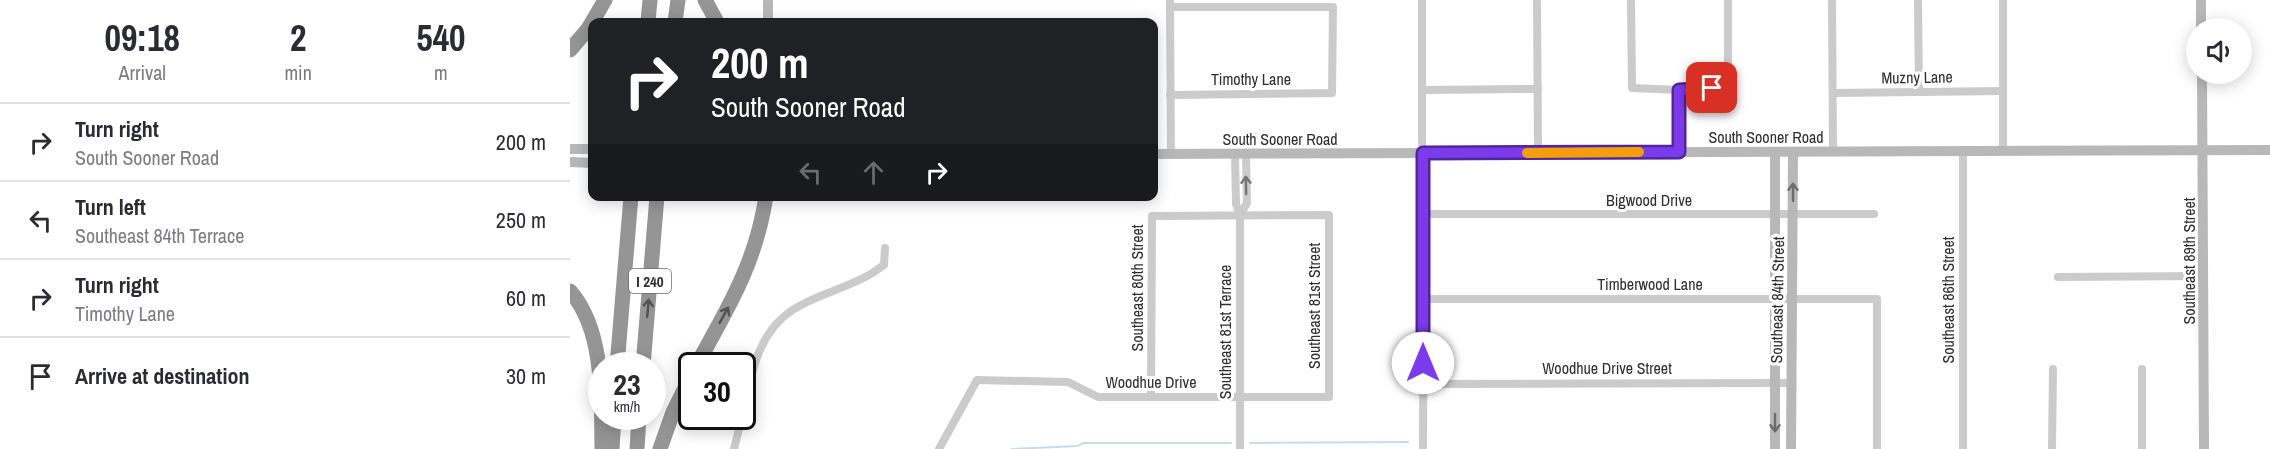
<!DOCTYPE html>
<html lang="en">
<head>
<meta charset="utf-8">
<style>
  body { margin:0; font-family:"Archivo Narrow",sans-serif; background:#f2f2f3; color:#2b2b33; height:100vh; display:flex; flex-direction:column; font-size:22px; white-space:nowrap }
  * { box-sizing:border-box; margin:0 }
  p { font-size:20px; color:#7c7c81 }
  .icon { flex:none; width:33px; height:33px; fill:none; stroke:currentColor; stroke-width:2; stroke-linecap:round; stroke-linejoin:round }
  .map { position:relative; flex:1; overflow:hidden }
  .drawer { display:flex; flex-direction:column; background:#fff; width:570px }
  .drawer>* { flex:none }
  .guide { position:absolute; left:18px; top:18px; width:570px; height:183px; border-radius:12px; box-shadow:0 3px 15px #0003; background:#202124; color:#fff; overflow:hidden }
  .controls { position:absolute; left:1616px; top:18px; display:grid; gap:12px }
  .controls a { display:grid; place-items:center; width:66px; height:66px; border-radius:50%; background:#fff; box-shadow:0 3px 15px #0003; font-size:30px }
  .speed { position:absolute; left:18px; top:352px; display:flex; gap:12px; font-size:30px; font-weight:700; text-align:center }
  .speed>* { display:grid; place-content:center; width:78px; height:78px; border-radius:50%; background:#fff; box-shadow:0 3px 15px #0003; line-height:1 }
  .speed small { font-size:15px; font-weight:400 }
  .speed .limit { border:3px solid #111; border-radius:9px; background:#fff; color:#111 }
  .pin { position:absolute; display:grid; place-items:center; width:51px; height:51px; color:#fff; margin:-26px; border-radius:12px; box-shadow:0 3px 9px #0006 }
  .me { position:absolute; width:66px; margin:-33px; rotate:0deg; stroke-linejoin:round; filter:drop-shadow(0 0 4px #0008) }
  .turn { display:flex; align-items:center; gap:21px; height:126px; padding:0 24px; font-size:27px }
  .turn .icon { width:78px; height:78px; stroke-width:2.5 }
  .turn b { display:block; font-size:42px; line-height:51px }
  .lanes { display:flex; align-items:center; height:57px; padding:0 24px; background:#0003; justify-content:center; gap:30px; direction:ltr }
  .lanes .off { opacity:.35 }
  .eta { display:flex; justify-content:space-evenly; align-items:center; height:102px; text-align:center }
  .eta b { font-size:36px; font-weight:800; line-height:42px }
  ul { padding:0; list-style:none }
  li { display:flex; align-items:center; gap:18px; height:78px; padding:0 24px; border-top:2px solid #e1e1e2 }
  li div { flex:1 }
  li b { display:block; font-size:22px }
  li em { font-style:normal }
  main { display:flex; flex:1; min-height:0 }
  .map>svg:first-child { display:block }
</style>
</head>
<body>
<main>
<section class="drawer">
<div class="eta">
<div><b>09:18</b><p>Arrival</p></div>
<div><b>2</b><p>min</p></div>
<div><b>540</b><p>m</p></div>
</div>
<ul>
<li><svg class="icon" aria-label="right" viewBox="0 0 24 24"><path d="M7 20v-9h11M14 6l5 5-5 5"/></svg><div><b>Turn right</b><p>South Sooner Road</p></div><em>200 m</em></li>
<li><svg class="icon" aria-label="left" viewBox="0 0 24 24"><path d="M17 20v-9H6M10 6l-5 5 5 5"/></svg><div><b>Turn left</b><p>Southeast 84th Terrace</p></div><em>250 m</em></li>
<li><svg class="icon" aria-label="right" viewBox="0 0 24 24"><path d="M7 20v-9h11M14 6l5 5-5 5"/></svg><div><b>Turn right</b><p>Timothy Lane</p></div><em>60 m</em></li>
<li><svg class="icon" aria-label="arrive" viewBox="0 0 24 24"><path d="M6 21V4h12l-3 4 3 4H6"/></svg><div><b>Arrive at destination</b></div><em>30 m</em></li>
</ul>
</section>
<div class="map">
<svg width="1700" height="449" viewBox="0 0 1700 449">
  <rect width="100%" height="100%" fill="#fff"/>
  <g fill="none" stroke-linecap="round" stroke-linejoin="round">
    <g stroke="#c5dcee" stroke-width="2">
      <path d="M 680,443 L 838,442"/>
      <path d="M 442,449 L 508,446 L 513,443 L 661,443"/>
    </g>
    <g stroke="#cbcbcb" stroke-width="8">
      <path d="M 600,0 L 601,154"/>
      <path d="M 852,0 L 852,141 L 854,166 L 853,449"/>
      <path d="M 967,0 L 968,153"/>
      <path d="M 1061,0 L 1062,88 L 1109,90 L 1158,88 L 1158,0"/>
      <path d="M 1262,0 L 1263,152"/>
      <path d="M 1348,0 L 1349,92"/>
      <path d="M 1433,0 L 1433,151"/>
      <path d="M 600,7 L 763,7 L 762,93 L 600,95"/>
      <path d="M 852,90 L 968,89"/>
      <path d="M 1263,93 L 1433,91"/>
      <path d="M 1109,152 L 1109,90"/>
      <path d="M 665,153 L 666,204 L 670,215 L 670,449"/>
      <path d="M 853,214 L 1304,214"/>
      <path d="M 670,215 L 677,203 L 676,153"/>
      <path d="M 1488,277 L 1634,276"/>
      <path d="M 853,299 L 1307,299 L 1307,449"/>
      <path d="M 853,384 L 1221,383"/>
      <path d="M 172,415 C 178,394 181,368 191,348 C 213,298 258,298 299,275 C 305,272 309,268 314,265 L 315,248"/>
      <path d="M 164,449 L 172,417"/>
      <path d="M 369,449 L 407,380 L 498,382 L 528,397 L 759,397 L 759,215 L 582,216 L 581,397"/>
      <path d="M 1393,449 L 1393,151"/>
      <path d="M 1482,449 L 1483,369"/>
      <path d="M 1572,449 L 1572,369"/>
    </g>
    <g stroke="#b8b8b8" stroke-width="10">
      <path d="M 198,0 L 198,22"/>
      <path d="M 1631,0 L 1631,28"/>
      <path d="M 1632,74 L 1634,449"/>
      <path d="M 0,149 L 22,149"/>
      <path d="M 584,154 L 1700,150"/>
      <path d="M 0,162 L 22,163"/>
      <path d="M 1205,449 L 1205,152"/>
      <path d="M 1221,449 L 1223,152"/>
    </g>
    <g stroke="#959595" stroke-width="15">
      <path d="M 135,0 L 147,22"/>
      <path d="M 78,22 L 80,0"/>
      <path d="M 105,22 L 108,0"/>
      <path d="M 0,50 L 18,29 L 35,0"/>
      <path d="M 0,291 C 35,331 31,398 32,449"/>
      <path d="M 47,366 L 61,196"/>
      <path d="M 73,366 L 87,196"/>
      <path d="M 126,366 C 158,308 186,263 196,196"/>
      <path d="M 42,449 L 44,417"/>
      <path d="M 67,449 L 69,417"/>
      <path d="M 90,449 L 103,412 L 122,374"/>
    </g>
  </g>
  <defs><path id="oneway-shaft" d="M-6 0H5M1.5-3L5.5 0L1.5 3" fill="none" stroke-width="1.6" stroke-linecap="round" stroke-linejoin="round" transform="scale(1.5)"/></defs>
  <use stroke="#757575" href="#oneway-shaft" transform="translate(676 185) rotate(-91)"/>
  <g stroke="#6c6c6c">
    <use href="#oneway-shaft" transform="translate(1223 192) rotate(-90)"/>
    <use href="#oneway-shaft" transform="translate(1205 423) rotate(90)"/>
  </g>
  <g stroke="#525252">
    <use href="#oneway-shaft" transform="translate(78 308) rotate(-85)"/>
    <use href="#oneway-shaft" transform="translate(154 315) rotate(-61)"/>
  </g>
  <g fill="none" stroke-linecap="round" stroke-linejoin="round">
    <defs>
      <path id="route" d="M 853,363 L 853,153 L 1109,152 L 1109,90 L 1142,88"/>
    </defs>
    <use href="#route" stroke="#51269a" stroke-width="15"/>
    <use href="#route" stroke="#7c3aed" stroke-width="10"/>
    <path stroke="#f59e0b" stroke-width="10" d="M 957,153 L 1069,152"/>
  </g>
  <g text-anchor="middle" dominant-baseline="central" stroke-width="6" stroke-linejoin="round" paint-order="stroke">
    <rect fill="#fff" stroke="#6d6d6d" stroke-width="1.5" x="59" y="269" width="42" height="24" rx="4.5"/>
    <g font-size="15" font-weight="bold" fill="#2e2e2e">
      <text x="80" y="281">I 240</text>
    </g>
    <g font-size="16" fill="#2e2e2e" stroke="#fff">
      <text transform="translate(1347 77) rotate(-1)">Muzny Lane</text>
      <text x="681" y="79">Timothy Lane</text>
      <text x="1196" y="137">South Sooner Road</text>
      <text x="710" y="139">South Sooner Road</text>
      <text x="1079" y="200">Bigwood Drive</text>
      <text transform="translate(1619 261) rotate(-90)">Southeast 89th Street</text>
      <text x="1080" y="284">Timberwood Lane</text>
      <text transform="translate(567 288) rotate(-90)">Southeast 80th Street</text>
      <text transform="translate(1207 300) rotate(-89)">Southeast 84th Street</text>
      <text transform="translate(1378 300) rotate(-90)">Southeast 86th Street</text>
      <text transform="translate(744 306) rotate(-90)">Southeast 81st Street</text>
      <text transform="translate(655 332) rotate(-90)">Southeast 81st Terrace</text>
      <text x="1037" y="368">Woodhue Drive Street</text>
      <text x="581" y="382">Woodhue Drive</text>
    </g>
  </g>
</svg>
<div class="controls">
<a><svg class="icon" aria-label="sound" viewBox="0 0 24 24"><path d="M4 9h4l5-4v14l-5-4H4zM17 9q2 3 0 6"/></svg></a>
</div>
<div class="speed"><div>23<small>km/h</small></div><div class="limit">30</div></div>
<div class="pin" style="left:1142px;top:88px;background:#d93025"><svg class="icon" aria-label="arrive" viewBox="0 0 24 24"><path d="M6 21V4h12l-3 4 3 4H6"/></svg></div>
<svg class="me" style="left:853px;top:363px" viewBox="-20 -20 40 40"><circle r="19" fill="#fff"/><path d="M0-13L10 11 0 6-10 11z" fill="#7c3aed"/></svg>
<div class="guide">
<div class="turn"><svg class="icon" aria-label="right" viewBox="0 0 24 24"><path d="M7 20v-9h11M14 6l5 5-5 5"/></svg><div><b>200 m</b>South Sooner Road</div></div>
<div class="lanes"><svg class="icon off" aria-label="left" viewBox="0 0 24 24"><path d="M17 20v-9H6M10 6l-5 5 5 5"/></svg><svg class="icon off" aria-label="ahead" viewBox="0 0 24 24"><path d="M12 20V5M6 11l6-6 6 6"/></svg><svg class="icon" aria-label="right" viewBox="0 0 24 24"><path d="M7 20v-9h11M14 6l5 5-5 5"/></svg></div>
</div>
</div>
</main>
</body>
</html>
